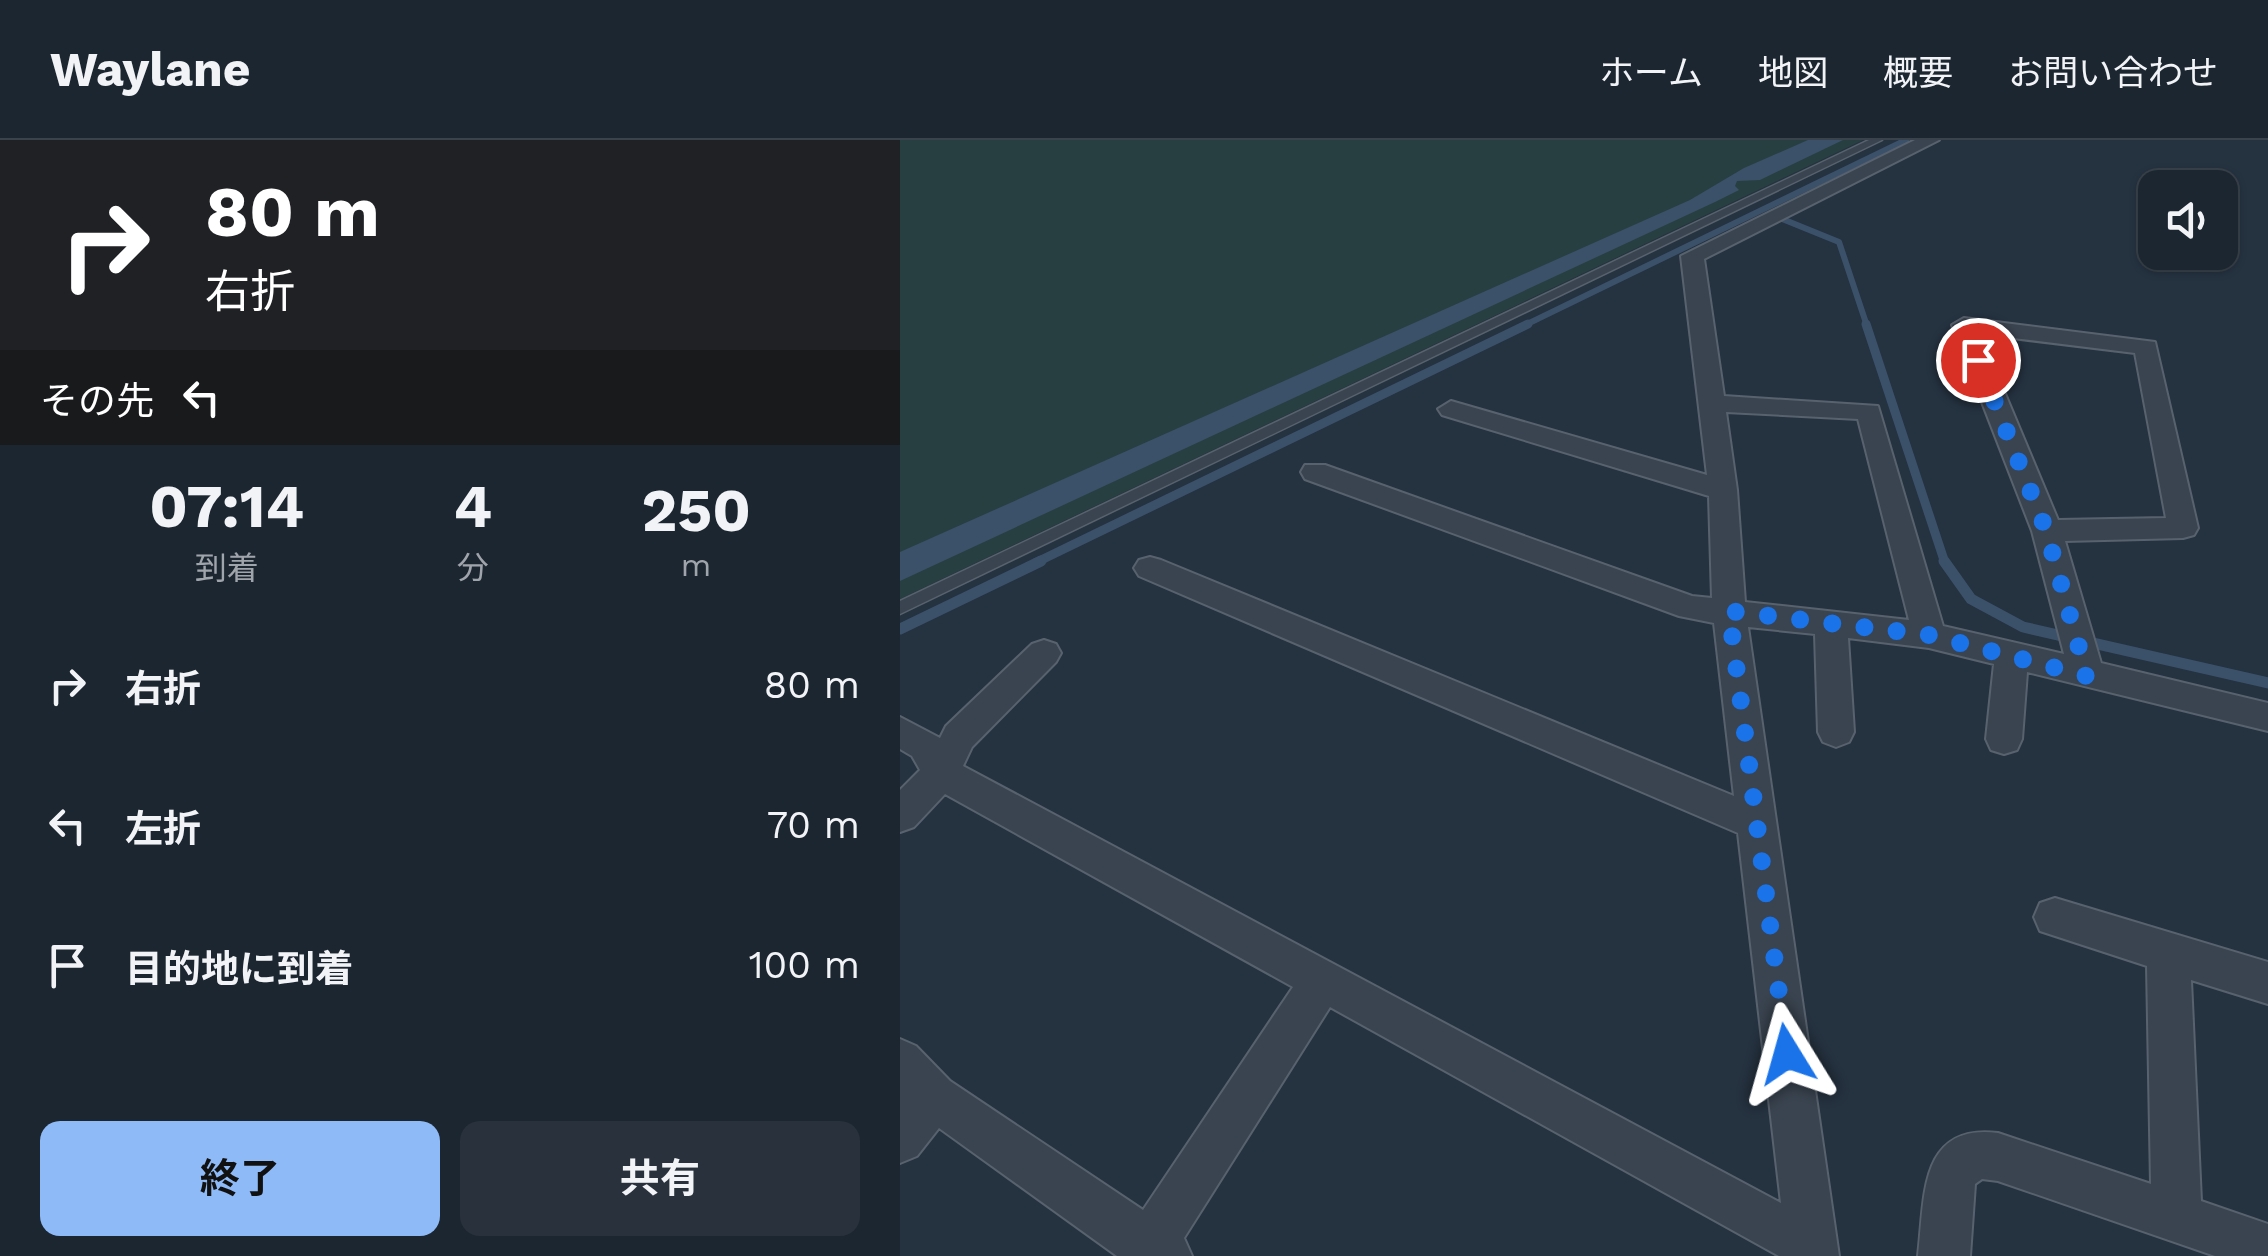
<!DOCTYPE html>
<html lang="ja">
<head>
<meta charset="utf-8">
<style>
  body { margin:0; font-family:"Work Sans","Noto Sans JP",sans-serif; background:#29323c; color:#f1f3f6; height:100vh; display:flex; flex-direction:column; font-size:38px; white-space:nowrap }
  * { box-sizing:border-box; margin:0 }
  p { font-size:32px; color:#a0a5ab }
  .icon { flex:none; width:55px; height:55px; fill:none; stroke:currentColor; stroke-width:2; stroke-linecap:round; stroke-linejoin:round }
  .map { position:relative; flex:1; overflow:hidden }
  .drawer { display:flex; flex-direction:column; background:#1c2630; width:900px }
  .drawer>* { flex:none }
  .top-card { background:#202124; color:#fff; overflow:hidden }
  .controls { position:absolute; left:1238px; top:30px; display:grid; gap:20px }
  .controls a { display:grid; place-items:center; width:100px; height:100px; border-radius:20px; background:#1c2630; box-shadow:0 2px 8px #0004,0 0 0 2px #3a434c; font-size:50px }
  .pin { position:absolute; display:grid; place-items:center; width:85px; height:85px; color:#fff; margin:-42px; border:5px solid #fff; border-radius:50%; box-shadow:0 2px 10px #0007 }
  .me { position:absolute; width:110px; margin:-55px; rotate:352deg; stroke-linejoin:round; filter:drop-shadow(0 0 8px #0008) }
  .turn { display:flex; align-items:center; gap:35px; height:210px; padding:0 40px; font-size:45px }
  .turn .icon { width:130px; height:130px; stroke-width:2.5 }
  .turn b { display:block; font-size:70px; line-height:85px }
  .then { display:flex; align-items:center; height:95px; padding:0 40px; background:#0003; gap:20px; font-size:38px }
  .eta { display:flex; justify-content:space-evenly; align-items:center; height:170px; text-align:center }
  .eta b { font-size:60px; font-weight:700; line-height:70px }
  .button { display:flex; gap:20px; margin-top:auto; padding:20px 40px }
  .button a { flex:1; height:115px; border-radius:20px; background:#8ebbf8; color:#111; font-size:40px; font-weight:700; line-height:115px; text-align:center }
  .button a+a { background:#29323c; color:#f1f3f6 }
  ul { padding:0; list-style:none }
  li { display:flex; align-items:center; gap:30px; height:140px; padding:0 40px }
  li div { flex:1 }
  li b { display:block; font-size:38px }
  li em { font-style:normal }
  header { display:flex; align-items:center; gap:60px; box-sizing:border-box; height:140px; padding:0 50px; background:#1c2630; border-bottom:2px solid #3a434c }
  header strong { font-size:48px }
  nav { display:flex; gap:55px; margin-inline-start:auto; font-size:35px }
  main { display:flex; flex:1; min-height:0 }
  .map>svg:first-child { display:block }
</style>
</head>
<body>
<header>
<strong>Waylane</strong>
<nav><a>ホーム</a><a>地図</a><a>概要</a><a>お問い合わせ</a></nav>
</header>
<main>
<section class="drawer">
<div class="top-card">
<div class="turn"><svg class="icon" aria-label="right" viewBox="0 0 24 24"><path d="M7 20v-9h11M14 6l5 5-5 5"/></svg><div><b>80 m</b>右折</div></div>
<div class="then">その先<svg class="icon" aria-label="left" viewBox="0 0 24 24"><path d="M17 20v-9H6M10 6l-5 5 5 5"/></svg></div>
</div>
<div class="eta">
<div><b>07:14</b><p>到着</p></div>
<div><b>4</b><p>分</p></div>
<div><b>250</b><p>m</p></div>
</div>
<ul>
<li><svg class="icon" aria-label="right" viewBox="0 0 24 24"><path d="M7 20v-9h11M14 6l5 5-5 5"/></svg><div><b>右折</b></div><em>80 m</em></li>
<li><svg class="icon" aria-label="left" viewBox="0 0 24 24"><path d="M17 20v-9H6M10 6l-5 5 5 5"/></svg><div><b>左折</b></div><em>70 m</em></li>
<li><svg class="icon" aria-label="arrive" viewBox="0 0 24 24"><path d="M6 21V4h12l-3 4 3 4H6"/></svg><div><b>目的地に到着</b></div><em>100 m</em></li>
</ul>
<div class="button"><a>終了</a><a>共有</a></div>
</section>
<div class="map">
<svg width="1368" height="1116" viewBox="0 0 1368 1116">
  <rect width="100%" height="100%" fill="#253240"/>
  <path fill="#283f41" d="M 0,0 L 963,0 L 0,459 Z"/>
  <path fill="#3b5169" d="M 908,0 L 943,0 L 860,40 L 837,41 L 835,46 L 839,50 L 815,62 L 0,441 L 0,412 L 790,60 L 844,28 Z"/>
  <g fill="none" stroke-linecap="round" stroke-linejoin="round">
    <g stroke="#3b5169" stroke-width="6">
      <path d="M 870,74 L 939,102 L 967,186"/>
      <path d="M 623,186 L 1006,0"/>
    </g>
    <g stroke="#3b5169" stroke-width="9">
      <path d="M 966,184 L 1045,423"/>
      <path d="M 135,423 L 628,184"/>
    </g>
    <g stroke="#3b5169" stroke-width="11">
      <path d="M 1044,421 L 1071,459 L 1123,487 L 1368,543"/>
      <path d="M 0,489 L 141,421"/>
    </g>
    <defs>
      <path id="service" d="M 969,0 L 982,0 L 0,474 L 0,461 Z"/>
      <g id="minor">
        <path d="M 1015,0 L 1039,0 L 804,119 L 824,256 L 978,266 L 1043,486 L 1164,514 L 1132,391 L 1052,185 L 1064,178 L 1255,202 L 1298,388 L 1294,395 L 1283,398 L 1165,401 L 1201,523 L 1368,563 L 1368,591 L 1127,532 L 1122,599 L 1117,610 L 1104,614 L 1091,610 L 1086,599 L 1094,524 L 1029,508 L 948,498 L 954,592 L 949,602 L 936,607 L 923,602 L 918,592 L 915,494 L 848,487 L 939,1116 L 879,1116 L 430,867 L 284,1098 L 292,1116 L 217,1116 L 39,988 L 17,1016 L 0,1023 L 0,899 L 16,906 L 50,941 L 243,1070 L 393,847 L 45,654 L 14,687 L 0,692 L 0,650 L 20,630 L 12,616 L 0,609 L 0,577 L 40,598 L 46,586 L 132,504 L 144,500 L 156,504 L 161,513 L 156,522 L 72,607 L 63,626 L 881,1063 L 838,693 L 239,436 L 234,428 L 239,420 L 250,417 L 261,420 L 834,656 L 814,483 L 779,476 L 405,339 L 401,332 L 405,325 L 425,325 L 792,456 L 812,458 L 809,356 L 542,275 L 538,269 L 551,261 L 807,335 L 781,116 ZM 1080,194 L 1235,213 L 1266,378 L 1158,380 ZM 826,272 L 958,279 L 1009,480 L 845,462 L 837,350 Z"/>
        <path d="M 1155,758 L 1368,822 L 1368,864 L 1291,840 L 1301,1061 L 1368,1084 L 1368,1116 L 1315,1116 L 1098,1041 L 1082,1039 L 1075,1044 L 1070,1116 L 1018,1116 C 1025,1059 1018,983 1098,993 L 1251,1044 L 1247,826 L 1140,791 L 1134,777 L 1140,763 Z"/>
      </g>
    </defs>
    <use href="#service" stroke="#58626e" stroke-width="3"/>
    <use href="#minor" stroke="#58626e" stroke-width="4"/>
    <use href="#service" fill="#3a4450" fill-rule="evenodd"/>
    <use href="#minor" fill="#3a4450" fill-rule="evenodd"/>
  </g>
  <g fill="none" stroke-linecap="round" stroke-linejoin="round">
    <path stroke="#1a73e8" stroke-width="18" stroke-dasharray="0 32.4" d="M 887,914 L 829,471 L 1029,495 L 1187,536 L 1146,390 L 1078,220"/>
  </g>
</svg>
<div class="controls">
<a><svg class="icon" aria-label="sound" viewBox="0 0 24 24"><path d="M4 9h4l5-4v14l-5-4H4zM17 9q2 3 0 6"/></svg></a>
</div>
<div class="pin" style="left:1078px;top:220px;background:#d93025"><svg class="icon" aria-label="arrive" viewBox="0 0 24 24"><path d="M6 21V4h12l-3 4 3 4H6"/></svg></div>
<svg class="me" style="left:887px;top:914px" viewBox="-20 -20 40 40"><path d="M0-17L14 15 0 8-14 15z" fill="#1a73e8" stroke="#fff" stroke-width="4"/></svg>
</div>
</main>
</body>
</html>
